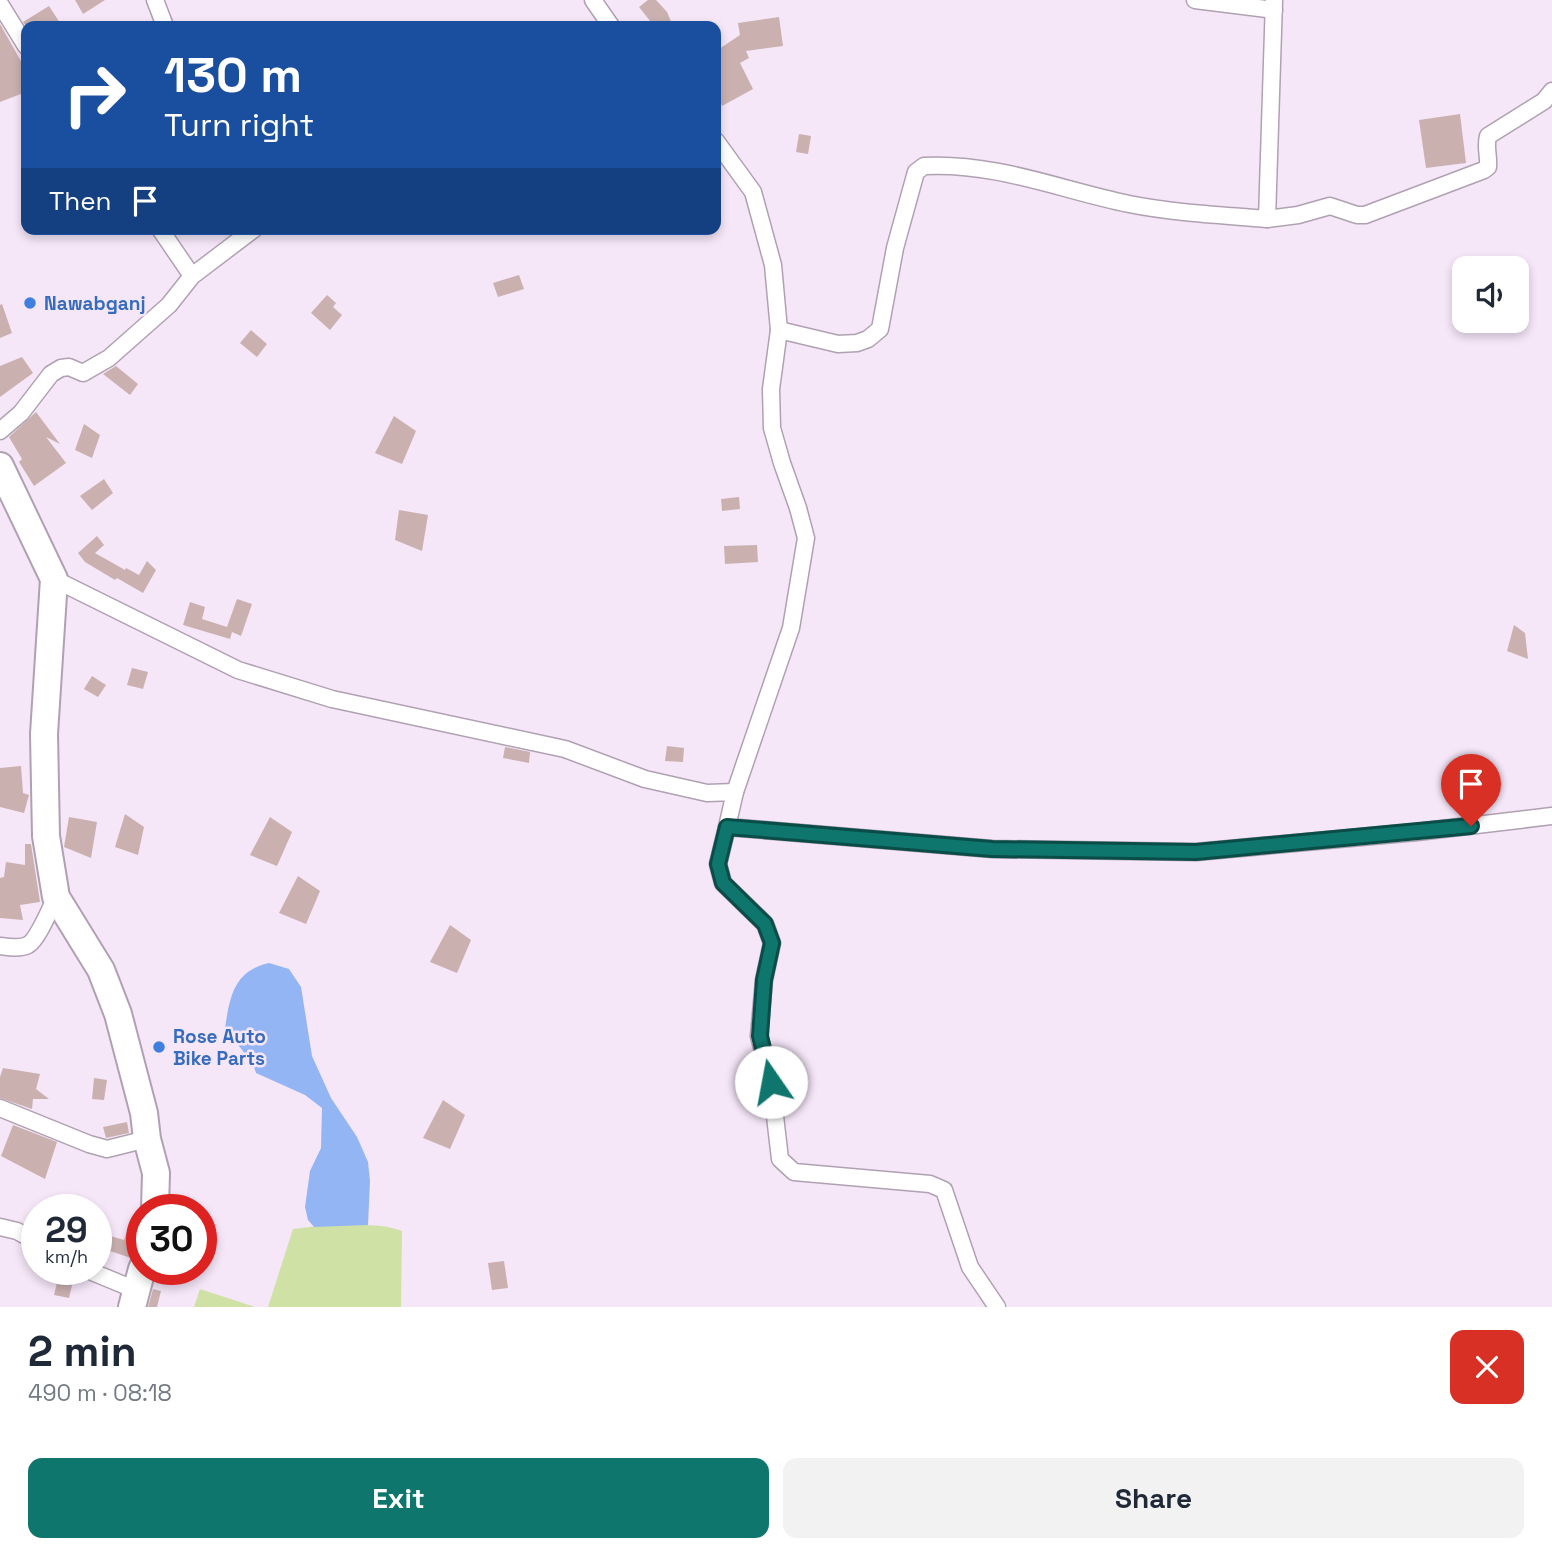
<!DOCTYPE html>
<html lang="en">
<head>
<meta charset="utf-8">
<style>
  body { margin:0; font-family:"Space Grotesk",sans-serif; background:#f2f2f3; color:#1f2937; height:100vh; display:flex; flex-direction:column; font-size:26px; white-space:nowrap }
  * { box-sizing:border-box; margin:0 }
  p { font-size:23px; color:#747a83 }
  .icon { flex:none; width:38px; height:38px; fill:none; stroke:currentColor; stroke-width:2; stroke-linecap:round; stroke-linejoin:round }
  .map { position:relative; height:1307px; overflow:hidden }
  .side { display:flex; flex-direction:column; background:#fff; flex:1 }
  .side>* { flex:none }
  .hud { position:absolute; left:21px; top:21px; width:700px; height:214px; border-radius:14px; box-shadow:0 4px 10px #0003; background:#1a4fa0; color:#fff; overflow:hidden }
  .tools { position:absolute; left:1452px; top:256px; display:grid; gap:14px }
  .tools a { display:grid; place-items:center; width:77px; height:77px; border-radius:14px; background:#fff; box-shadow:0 4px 10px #0003; font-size:35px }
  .speed { position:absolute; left:21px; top:1194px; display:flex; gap:14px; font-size:35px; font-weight:700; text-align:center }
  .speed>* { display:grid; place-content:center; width:91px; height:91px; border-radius:50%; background:#fff; box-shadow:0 4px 10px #0003; line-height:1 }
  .speed small { font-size:18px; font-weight:400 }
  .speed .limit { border:10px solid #d22; background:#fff; color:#111 }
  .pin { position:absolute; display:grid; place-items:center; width:60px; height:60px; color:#fff; margin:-72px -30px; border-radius:50% 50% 50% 0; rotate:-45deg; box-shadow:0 0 7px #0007 }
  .pin .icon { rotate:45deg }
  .me { position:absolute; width:77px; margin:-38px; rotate:348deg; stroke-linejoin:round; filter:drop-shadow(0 0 5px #0008) }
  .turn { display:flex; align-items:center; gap:24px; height:147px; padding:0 28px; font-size:32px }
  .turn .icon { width:91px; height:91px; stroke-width:2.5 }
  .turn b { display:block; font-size:49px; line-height:60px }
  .then { display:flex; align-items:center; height:66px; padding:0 28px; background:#0003; gap:14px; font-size:26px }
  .round { display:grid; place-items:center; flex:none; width:74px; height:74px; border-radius:14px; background:#f2f2f3 }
  .summary { display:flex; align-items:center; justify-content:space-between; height:119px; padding:0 28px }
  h1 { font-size:42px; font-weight:800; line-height:52px }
  .action { display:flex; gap:14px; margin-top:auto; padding:14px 28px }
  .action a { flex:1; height:80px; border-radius:14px; background:#0f766e; color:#fff; font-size:28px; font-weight:800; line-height:80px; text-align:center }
  .action a+a { background:#f2f2f3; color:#1f2937 }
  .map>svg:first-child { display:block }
</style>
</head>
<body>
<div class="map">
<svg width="1552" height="1307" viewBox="0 0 1552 1307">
  <rect width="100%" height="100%" fill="#f5e6f8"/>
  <g fill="#cfe1a5">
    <path d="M 327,1225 C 352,1226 379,1222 402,1231 L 401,1307 L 268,1307 L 293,1229 Z"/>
    <path d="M 200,1289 L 255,1307 L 194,1307 Z"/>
  </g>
  <path fill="#94b5f3" d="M 269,963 L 289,969 L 301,987 L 312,1056 L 331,1098 L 357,1137 L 368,1162 L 370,1181 L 368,1225 L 314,1227 L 308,1220 L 305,1207 L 310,1171 L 321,1148 L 322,1108 L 305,1095 L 256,1073 L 253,1064 L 225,1028 C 230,996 234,971 269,963 Z"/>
  <g fill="#cab1b0">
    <path d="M 75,0 L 105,0 L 83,14 Z"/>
    <path d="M 648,0 L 656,0 L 667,12 L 673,26 L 654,26 L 639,7 Z"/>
    <path d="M 49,6 L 62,26 L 26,26 L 23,22 Z"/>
    <path d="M 779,17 L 783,46 L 746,51 L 749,58 L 740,63 L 753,89 L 722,106 L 716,94 L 716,51 L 740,35 L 738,23 Z"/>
    <path d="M 0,24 L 26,70 L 26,92 L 0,102 Z"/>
    <path d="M 1460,114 L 1466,163 L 1426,168 L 1419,120 Z"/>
    <path d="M 799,134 L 811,136 L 808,154 L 796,152 Z"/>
    <path d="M 519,275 L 524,289 L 498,297 L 493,283 Z"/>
    <path d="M 327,295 L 336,303 L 333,307 L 342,315 L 330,330 L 311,313 Z"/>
    <path d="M 2,304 L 12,333 L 0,338 L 0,305 Z"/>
    <path d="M 251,330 L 267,344 L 257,357 L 240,343 Z"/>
    <path d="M 22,357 L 33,373 L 0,397 L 0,366 Z"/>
    <path d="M 116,366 L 138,384 L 130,395 L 103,374 Z"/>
    <path d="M 36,412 L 60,444 L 46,437 L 66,463 L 34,486 L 19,462 L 22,459 L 9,437 Z"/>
    <path d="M 394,416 L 416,431 L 402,464 L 375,453 Z"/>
    <path d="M 84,424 L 100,435 L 92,458 L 75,450 Z"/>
    <path d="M 104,479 L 113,493 L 92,510 L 80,496 Z"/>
    <path d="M 739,497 L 740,509 L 722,511 L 721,499 Z"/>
    <path d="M 399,510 L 428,515 L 422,551 L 395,540 Z"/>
    <path d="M 97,536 L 104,545 L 95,553 L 125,570 L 126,568 L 139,575 L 147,561 L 156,570 L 143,593 L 117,578 L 115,580 L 85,562 L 78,553 Z"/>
    <path d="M 757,545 L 758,562 L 725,564 L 724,546 Z"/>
    <path d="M 237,599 L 252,604 L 241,636 L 232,632 L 230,639 L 183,625 L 190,602 L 205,607 L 202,619 L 227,627 Z"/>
    <path d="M 1514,625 L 1525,633 L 1528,659 L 1507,651 Z"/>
    <path d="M 132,668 L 148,672 L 143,689 L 127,685 Z"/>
    <path d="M 92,676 L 106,685 L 98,697 L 84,689 Z"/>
    <path d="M 667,746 L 684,748 L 683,762 L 665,761 Z"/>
    <path d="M 505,747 L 530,752 L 529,763 L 503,758 Z"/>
    <path d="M 21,766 L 23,793 L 29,795 L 24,813 L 0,807 L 0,768 Z"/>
    <path d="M 125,814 L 144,827 L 138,855 L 115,847 Z"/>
    <path d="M 69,817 L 97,822 L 91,858 L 64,847 Z"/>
    <path d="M 270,817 L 292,832 L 277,866 L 250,855 Z"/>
    <path d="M 25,844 L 31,844 L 40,902 L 20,905 L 23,920 L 0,918 L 0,878 L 4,877 L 6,862 L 25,865 Z"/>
    <path d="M 298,876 L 320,891 L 306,924 L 279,913 Z"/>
    <path d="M 450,925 L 471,940 L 457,973 L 430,962 Z"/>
    <path d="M 3,1068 L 40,1074 L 36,1089 L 49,1099 L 33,1099 L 32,1109 L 0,1098 L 0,1077 Z"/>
    <path d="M 94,1078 L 107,1080 L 104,1100 L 92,1099 Z"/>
    <path d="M 443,1100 L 465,1115 L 450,1149 L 423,1138 Z"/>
    <path d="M 127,1122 L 129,1133 L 106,1138 L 103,1127 Z"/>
    <path d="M 13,1125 L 57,1142 L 45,1179 L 1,1156 Z"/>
    <path d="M 128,1228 L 139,1237 L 137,1254 L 131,1258 L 98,1247 L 100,1233 L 124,1240 Z"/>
    <path d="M 504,1261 L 508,1288 L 492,1290 L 488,1263 Z"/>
    <path d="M 60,1270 L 75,1273 L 69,1298 L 54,1295 Z"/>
    <path d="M 153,1289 L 161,1291 L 157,1307 L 148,1307 Z"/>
  </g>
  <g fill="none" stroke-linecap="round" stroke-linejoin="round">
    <defs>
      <g id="street">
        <path d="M 155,0 L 165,26"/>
        <path d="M 593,0 L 611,26"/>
        <path d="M 1195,0 L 1274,10"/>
        <path d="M 0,4 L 26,46"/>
        <path d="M 716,141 L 753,192 L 773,265 L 779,330 L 771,389 L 772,428 L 782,463 L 798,508 L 806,538 L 791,628 L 735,792"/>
        <path d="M 1267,219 L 1298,215 L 1330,206 L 1357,215 L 1365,215 L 1484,170 L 1488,167 C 1489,156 1485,147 1488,136 L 1544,101 L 1552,91"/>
        <path d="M 160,229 L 192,276"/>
        <path d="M 779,330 L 838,344 L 857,343 L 868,339 L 880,329 L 895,248 L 916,172 L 924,166 C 995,162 1061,190 1129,204 C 1174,213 1221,215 1267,219 L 1274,0"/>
        <path d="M 0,431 L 21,413 L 51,374 L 61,368 L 69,367 L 83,373 L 109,358 L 169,305 L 192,276 L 254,229"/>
        <path d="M 54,579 L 238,670 L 332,699 L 565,749 L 645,779 L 707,793 L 735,792 L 727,827 L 992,849 L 1196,852 L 1417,832 L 1552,816"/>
        <path d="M 727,827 L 718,864 L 723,883 L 765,924 L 772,943 L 764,980 L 759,1036 L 771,1082 L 780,1159 L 794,1172 L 930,1184 L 944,1190 L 970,1267 L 997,1307"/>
        <path d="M 0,946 C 8,947 20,949 28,945 C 38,939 50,909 56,897"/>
        <path d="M 0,1108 L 89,1144 L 107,1149 L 147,1139"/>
        <path d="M 0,1227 L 17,1231 L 37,1242"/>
        <path d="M 85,1269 L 136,1290"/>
      </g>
      <g id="primary">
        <path d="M 0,466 L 54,579 L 44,734 L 46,836 L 56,897 L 101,970 L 118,1014 L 144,1113 L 147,1139 L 156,1173 L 155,1209"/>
        <path d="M 132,1307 L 142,1269"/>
      </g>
    </defs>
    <use href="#street" stroke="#b0a1b2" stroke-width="19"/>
    <use href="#primary" stroke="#b0a1b2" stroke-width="30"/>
    <use href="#street" stroke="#fff" stroke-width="16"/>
    <use href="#primary" stroke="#fff" stroke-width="26"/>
  </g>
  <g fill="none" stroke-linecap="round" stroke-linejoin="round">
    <defs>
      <path id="route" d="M 771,1082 L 760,1036 L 764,980 L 772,943 L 765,924 L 723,883 L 718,864 L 727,827 L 992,849 L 1196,852 L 1471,826"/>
    </defs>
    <use href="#route" stroke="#0a4d48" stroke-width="18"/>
    <use href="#route" stroke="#0f766e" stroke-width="12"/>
  </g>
  <g fill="#3f7fe0" stroke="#f5e6f8" stroke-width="2.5">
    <circle cx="30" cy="303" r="7"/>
    <circle cx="159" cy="1047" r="7"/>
  </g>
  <g text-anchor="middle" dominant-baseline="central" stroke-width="5" stroke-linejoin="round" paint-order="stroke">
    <g font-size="19" font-weight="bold" fill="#366cbe" stroke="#f5e6f8" text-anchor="start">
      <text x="44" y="303">Nawabganj</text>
      <text x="173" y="1036">Rose Auto<tspan x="173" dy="22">Bike Parts</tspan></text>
    </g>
  </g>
</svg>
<div class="tools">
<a><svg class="icon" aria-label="sound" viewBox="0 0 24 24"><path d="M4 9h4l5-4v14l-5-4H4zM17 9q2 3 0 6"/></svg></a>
</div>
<div class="speed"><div>29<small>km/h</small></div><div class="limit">30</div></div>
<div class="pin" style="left:1471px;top:826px;background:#d93025"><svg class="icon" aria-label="arrive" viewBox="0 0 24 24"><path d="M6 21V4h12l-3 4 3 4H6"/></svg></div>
<svg class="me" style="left:771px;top:1082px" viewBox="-20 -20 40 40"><circle r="19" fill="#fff"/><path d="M0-13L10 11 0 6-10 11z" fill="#0f766e"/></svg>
<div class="hud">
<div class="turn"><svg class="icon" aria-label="right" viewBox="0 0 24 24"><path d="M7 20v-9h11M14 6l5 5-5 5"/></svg><div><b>130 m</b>Turn right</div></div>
<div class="then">Then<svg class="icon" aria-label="arrive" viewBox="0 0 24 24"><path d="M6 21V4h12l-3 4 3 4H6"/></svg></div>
</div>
</div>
<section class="side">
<div class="summary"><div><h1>2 min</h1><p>490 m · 08:18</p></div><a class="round" style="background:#d93025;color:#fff"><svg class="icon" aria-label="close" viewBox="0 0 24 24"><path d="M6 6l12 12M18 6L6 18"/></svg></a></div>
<div class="action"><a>Exit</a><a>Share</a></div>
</section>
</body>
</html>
